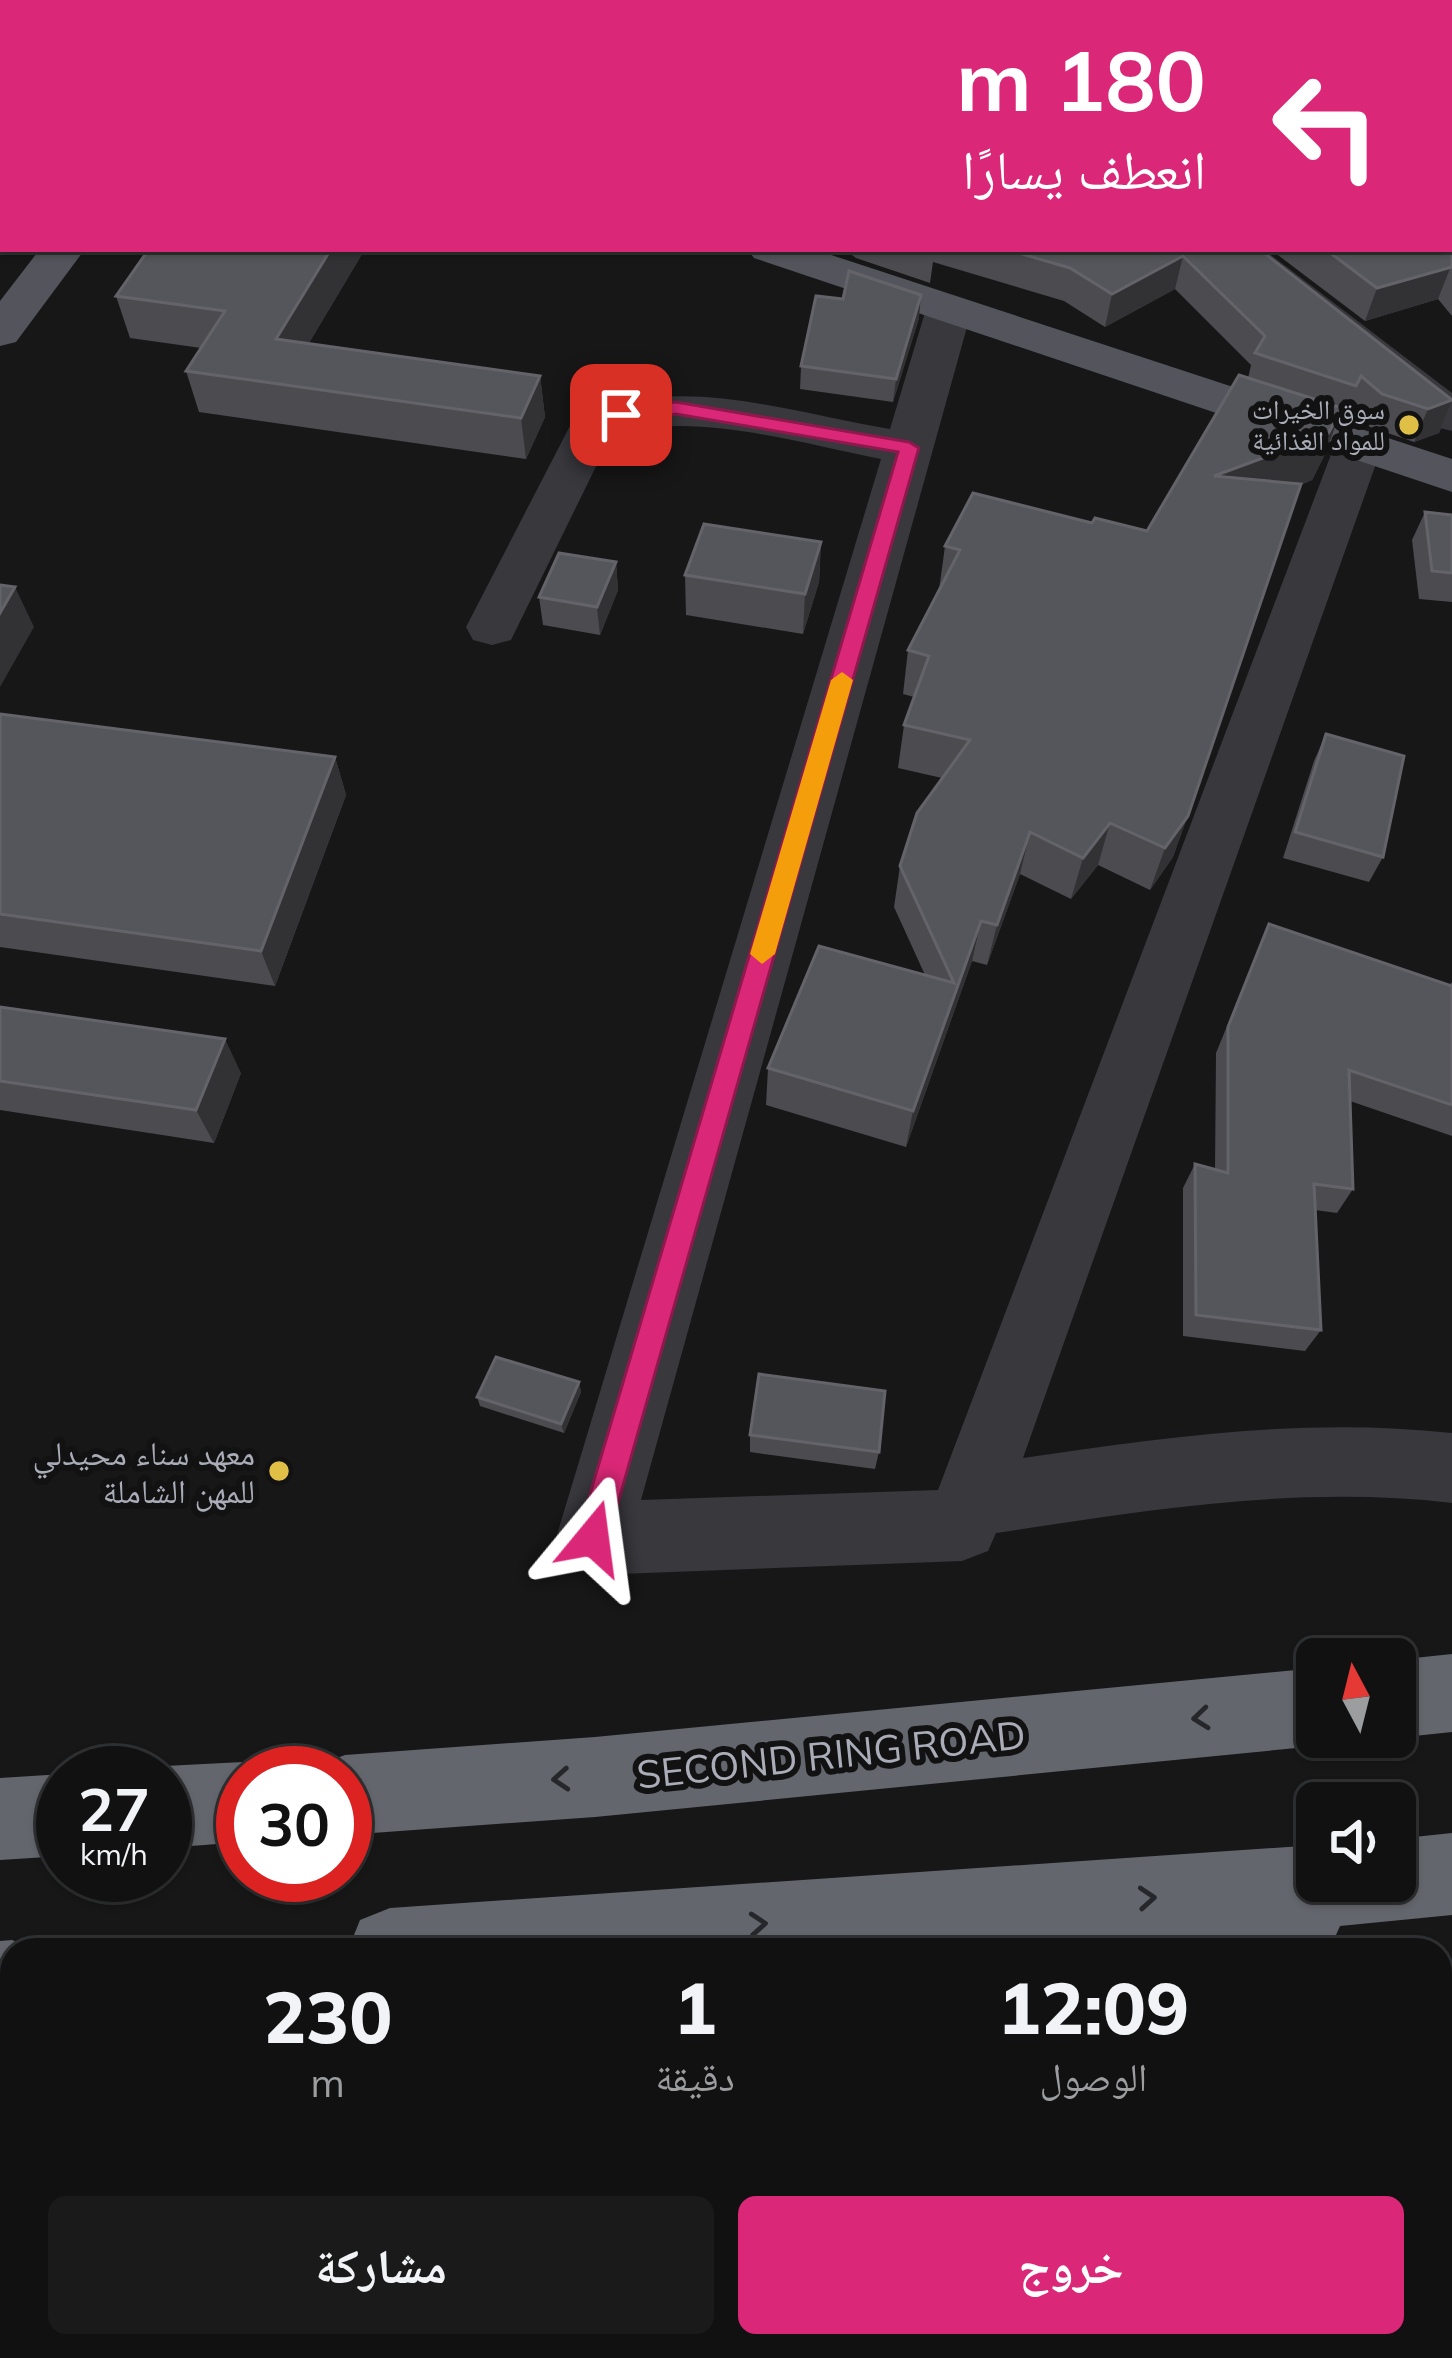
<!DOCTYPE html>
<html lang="ar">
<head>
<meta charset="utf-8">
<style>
  body { margin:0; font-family:Mulish,"Noto Naskh Arabic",sans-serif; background:#1a1a1b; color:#f1f3f6; direction:rtl; height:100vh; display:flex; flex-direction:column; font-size:45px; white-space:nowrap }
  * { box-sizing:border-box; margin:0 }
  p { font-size:39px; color:#9c9d9f }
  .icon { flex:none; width:66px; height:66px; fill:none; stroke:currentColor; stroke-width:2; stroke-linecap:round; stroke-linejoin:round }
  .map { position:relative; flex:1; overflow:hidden; direction:ltr }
  .sheet { position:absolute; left:0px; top:1938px; width:1452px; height:420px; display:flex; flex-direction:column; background:#111112; border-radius:36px 36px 0 0; box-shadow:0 3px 9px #0004,0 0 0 3px #303132; direction:rtl }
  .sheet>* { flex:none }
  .banner { position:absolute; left:0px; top:0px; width:1452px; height:252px; box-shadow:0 3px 9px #0004,0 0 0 3px #303132; direction:rtl; background:#db2777; color:#fff; overflow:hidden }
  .needle { width:78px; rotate:353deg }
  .fabs { position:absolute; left:1296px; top:1638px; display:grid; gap:24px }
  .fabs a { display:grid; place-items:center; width:120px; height:120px; border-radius:18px; background:#111112; box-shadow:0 3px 9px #0004,0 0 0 3px #303132; font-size:60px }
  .speed { position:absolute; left:36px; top:1746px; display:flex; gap:24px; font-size:60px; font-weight:700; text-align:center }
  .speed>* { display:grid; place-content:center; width:156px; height:156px; border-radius:50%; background:#111112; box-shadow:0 3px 9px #0004,0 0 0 3px #303132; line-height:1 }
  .speed small { font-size:30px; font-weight:400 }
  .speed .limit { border:18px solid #d22; background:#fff; color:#111 }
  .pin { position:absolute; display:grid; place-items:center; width:102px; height:102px; color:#fff; margin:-51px; border-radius:24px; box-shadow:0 6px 18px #0006 }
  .me { position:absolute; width:132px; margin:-66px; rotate:16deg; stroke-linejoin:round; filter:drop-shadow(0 0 9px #0008) }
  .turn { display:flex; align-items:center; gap:42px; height:252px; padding:0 48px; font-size:54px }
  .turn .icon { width:156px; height:156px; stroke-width:2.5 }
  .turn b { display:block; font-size:84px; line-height:102px }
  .eta { display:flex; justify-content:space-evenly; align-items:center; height:204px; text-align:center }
  .eta b { font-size:72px; font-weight:800; line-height:84px }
  .button { display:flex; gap:24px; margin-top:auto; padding:24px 48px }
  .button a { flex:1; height:138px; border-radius:18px; background:#db2777; color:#fff; font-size:48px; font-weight:800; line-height:138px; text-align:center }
  .button a+a { background:#1a1a1b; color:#f1f3f6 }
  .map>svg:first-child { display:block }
</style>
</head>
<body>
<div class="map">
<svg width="1452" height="2358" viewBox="0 0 1452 2358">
  <rect width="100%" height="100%" fill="#171718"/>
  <path fill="#232a25" d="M 12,2071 L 12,2346 L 500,2346 L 492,2358 L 0,2358 L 0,2072 Z"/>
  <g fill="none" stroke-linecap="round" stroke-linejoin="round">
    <g fill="#38383d" fill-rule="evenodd">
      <path d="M 1213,249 L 1263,249 L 1452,393 L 1452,431 L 1435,427 Z"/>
      <path d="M 949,295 L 965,299 L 972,309 L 641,1500 L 938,1490 L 1335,444 L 1342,433 L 1359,429 L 1376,433 L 1383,444 L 1023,1458 C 1167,1437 1306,1417 1452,1433 L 1452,1503 C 1297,1485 1149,1510 996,1533 L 988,1551 L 962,1561 L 593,1575 L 567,1564 L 556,1538 L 881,459 C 806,445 677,405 609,440 L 511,640 L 492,645 L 473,640 L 466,627 L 573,420 C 671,370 787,412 890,429 L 926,309 L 933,299 Z"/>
    </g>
    <g fill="#54555c" fill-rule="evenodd">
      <path d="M 130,0 L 168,0 L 129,3 Z"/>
      <rect x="329" y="0" width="38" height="3"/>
      <path d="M 3,198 L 3,227 L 0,228 L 0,199 Z"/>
      <path d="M 40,249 L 85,249 L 16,342 L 0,346 L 0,301 Z"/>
      <path d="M 747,249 L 813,249 L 1452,459 L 1452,492 L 754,258 Z"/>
    </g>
    <g fill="#64666d" fill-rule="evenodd">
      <path d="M 1452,1654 L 1452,1732 L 1395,1738 L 1392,1737 L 1395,1660 Z"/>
      <path d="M 1317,1668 L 1317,1737 L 1339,1737 L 1317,1746 L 595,1817 L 345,1835 L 345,1773 L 314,1773 L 316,1766 L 345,1755 L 595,1737 Z"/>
      <path d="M 243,1762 L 271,1773 L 243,1773 L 243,1842 L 165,1848 L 165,1773 L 149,1773 L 165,1766 Z"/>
      <path d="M 63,1774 L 63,1856 L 0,1860 L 0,1778 Z"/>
      <path d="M 1452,1833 L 1452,1915 L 1340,1926 L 1336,1935 L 1301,1950 L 1157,1950 L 1162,1938 L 994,1950 L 348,1950 L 360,1920 L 390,1908 L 1317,1845 L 1317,1881 L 1395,1881 L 1395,1839 Z"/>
      <path d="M 12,1940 L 35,1950 L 12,1950 L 12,2026 L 0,2027 L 0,1941 Z"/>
      <path d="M 539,2346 L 638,2346 L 633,2358 L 534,2358 Z"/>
    </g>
  </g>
  <g fill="#4b4b50">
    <path d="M 1452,32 L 1452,316 L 1438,299 L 1365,321 L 1270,249 L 1449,249 Z"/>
    <path d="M 365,249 L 309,343 L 540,376 L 545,417 L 526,459 L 199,412 L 186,371 L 201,348 L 130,338 L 116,296 L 274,250 Z"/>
    <path d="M 844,249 L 1259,249 L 1452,399 L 1439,433 L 1414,442 L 1370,427 L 1349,409 L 1344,419 L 1339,417 L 1325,454 L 1312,480 L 1300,485 L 1173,857 L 1150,890 L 1098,865 L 1071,899 L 1020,874 L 987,965 L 972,961 L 906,1147 L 766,1105 L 768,1068 L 925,975 L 894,907 L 900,866 L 942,778 L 898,768 L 904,725 L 914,697 L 903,694 L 908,650 L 939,590 L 945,546 L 1092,523 L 1147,531 L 1248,378 L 1251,365 L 1175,289 L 1105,327 L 1064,301 L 933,262 L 930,283 L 856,258 Z"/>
    <path d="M 843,299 L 919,318 L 893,402 L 800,389 L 801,366 Z"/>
    <path d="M 1425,512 L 1452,515 L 1452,602 L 1419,599 L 1412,540 Z"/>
    <path d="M 821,542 L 819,582 L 803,634 L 686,615 L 685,575 Z"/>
    <path d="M 616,562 L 618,590 L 600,635 L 543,625 L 539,597 Z"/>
    <path d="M 0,714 L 335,757 L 346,795 L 275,986 L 0,947 Z"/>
    <path d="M 1326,734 L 1383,857 L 1369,882 L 1283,858 L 1314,761 Z"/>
    <path d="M 1269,924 L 1449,985 L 1452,982 L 1452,1136 L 1350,1101 L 1353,1189 L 1337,1213 L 1315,1210 L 1321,1330 L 1305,1351 L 1183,1336 L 1183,1188 L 1195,1164 L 1215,1169 L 1216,1053 Z"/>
    <path d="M 0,1007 L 241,1073 L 214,1143 L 0,1110 Z"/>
    <path d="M 579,1382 L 581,1392 L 564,1433 L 480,1406 L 477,1397 Z"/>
    <path d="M 750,1435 L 879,1452 L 875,1469 L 750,1452 Z"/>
  </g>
  <g fill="#323235">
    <path d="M 1394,0 L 1452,0 L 1452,11 L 1449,11 L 1449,3 L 1393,3 Z"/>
    <path d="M 331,249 L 365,249 L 287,380 L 276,339 Z"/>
    <path d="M 1183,256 L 1175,289 L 1105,327 L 1112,294 Z"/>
    <path d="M 1451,266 L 1438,299 L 1365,321 L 1377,288 Z"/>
    <path d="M 921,295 L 919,318 L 893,402 L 896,379 Z"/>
    <path d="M 540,376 L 545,417 L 526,459 L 521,418 Z"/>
    <path d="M 1452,400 L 1439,433 L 1414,442 L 1428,409 Z"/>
    <path d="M 1342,408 L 1325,454 L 1312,480 L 1201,522 L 1214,476 Z"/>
    <path d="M 821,542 L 819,582 L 803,634 L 805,594 Z"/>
    <path d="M 616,562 L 618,590 L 600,635 L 597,607 Z"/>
    <path d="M 15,587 L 34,627 L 0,687 L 0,613 Z"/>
    <path d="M 335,757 L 346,795 L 275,986 L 261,951 Z"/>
    <path d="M 1188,816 L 1173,857 L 1150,890 L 1165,848 Z"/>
    <path d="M 1110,823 L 1098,865 L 1071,899 L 1083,858 Z"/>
    <path d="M 1030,832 L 1020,874 L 987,965 L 997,925 Z"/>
    <path d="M 981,921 L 972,961 L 906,1147 L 913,1111 Z"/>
    <path d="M 225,1039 L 241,1073 L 214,1143 L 196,1110 Z"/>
    <path d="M 579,1382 L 581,1392 L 564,1433 L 561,1424 Z"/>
  </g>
  <g fill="#55565b" stroke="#636369" stroke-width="3">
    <path d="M 412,0 L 1399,0 L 1404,3 L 415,3 Z"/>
    <path d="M 1449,30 L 1452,32 L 1452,267 L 1377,288 L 1325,249 L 1449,249 Z"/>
    <path d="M 149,249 L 331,249 L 276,339 L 540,376 L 521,418 L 186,371 L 225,311 L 116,296 Z"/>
    <path d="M 1005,249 L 1259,249 L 1452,400 L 1428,409 L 1382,394 L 1361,376 L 1356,386 L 1255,353 L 1265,336 L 1183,256 L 1112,294 L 1070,268 Z"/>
    <path d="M 849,271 L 921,295 L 896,379 L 801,366 L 816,296 L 843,299 Z"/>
    <path d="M 1239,375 L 1342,408 L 1328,434 L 1214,476 L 1301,484 L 1188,816 L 1165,848 L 1110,823 L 1083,858 L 1030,832 L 997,925 L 981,921 L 913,1111 L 768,1068 L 819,946 L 954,983 L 900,866 L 917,813 L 970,740 L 904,725 L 929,656 L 908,650 L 960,550 L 945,546 L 973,493 L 1092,523 L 1095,518 L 1147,531 Z"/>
    <path d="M 1425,512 L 1452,515 L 1452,573 L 1432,571 Z"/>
    <path d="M 704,524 L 821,542 L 805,594 L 685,575 Z"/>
    <path d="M 559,553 L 616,562 L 597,607 L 539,597 Z"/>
    <path d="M 0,585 L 15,587 L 0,613 Z"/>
    <path d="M 0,714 L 335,757 L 261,951 L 0,914 Z"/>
    <path d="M 1326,734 L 1404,756 L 1383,857 L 1295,832 Z"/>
    <path d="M 1269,924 L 1452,986 L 1452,1105 L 1349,1070 L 1353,1189 L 1314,1184 L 1321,1330 L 1196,1315 L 1195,1164 L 1228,1173 L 1228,1027 Z"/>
    <path d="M 0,1007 L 225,1039 L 196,1110 L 0,1081 Z"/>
    <path d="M 496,1357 L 579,1382 L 561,1424 L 477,1397 Z"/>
    <path d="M 759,1374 L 885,1391 L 879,1452 L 750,1435 Z"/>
  </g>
  <defs><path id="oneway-chevron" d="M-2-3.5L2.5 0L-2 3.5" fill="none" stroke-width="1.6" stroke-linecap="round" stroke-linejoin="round" transform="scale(3)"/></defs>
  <g stroke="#26272a">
    <use href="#oneway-chevron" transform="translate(1201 1718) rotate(174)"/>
    <use href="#oneway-chevron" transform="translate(561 1779) rotate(176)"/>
    <use href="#oneway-chevron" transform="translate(1147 1898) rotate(-4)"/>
    <use href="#oneway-chevron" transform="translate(758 1924) rotate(-4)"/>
  </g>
  <path fill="#db2777" stroke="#8e194d" stroke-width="3" d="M 676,402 L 909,442 L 919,448 L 608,1538 L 604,1548 L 593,1553 L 582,1548 L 577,1538 L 898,452 L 676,414 L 621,421 L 611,415 L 621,408 Z"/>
  <path fill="#f59e0b" d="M 842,672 L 853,680 L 775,954 L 762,964 L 750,954 L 831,680 Z"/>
  <g fill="#e0bf47" stroke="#121213" stroke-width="4.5">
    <circle cx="1409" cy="425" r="12"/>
    <circle cx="279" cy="1471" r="12"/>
  </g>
  <g text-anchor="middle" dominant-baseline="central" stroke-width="12" stroke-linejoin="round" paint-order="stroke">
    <g font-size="27" fill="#aaacb7" stroke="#121213" text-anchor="end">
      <text x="1385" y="409">سوق الخيرات<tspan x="1385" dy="31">للمواد الغذائية</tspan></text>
    </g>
    <g font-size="33" fill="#aaacb7" stroke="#121213" text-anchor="end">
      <text x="255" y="1452">معهد سناء محيدلي<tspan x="255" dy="38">للمهن الشاملة</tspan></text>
    </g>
    <g font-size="39" fill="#aaacb7" stroke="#121213">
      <text transform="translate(831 1754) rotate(-6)">SECOND RING ROAD</text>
    </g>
  </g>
</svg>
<div class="fabs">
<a><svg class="needle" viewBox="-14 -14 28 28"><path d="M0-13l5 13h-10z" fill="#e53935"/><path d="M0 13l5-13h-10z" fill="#9c9d9f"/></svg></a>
<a><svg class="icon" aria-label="sound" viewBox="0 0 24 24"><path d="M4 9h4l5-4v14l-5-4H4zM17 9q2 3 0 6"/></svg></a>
</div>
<div class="speed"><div>27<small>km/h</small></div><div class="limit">30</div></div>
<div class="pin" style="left:621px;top:415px;background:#d93025"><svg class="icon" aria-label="arrive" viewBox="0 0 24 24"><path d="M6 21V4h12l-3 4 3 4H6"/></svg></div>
<svg class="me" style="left:593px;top:1538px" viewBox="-20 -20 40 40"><path d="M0-17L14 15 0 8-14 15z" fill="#db2777" stroke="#fff" stroke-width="4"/></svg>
<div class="banner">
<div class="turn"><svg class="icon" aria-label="left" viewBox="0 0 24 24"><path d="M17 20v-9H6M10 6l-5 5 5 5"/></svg><div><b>180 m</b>انعطف يسارًا</div></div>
</div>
<section class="sheet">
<div class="eta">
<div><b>12:09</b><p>الوصول</p></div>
<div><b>1</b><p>دقيقة</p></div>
<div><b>230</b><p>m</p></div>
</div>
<div class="button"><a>خروج</a><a>مشاركة</a></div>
</section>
</div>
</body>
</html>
